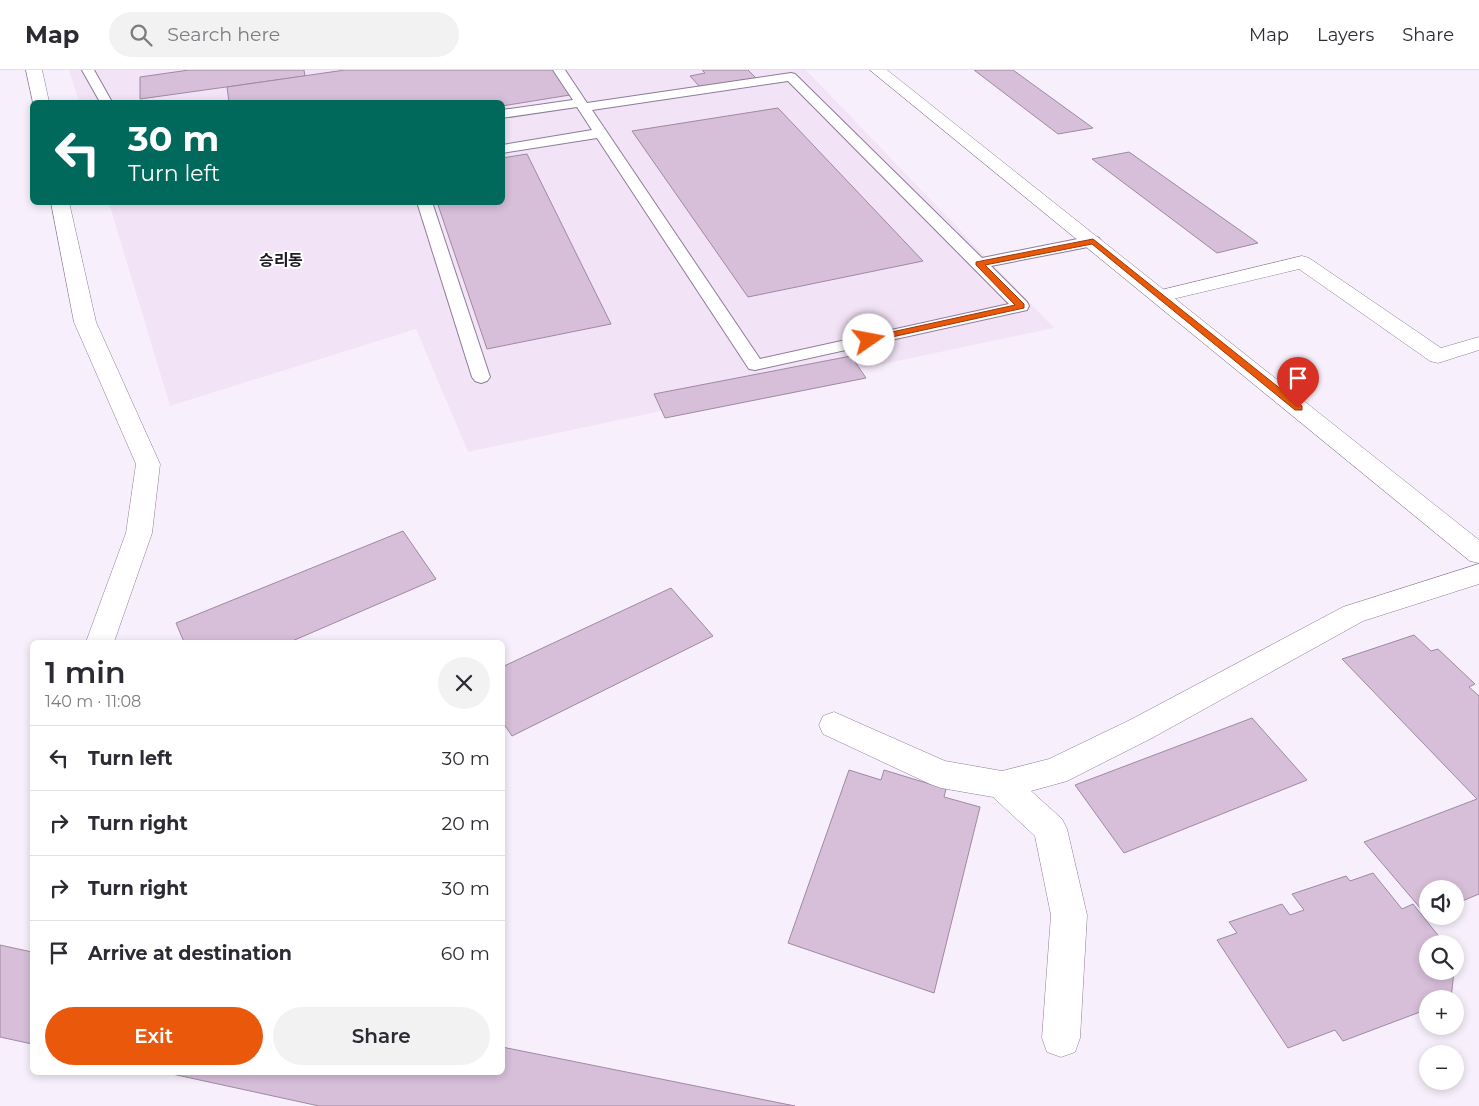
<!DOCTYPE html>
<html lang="en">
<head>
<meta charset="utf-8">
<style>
  body { margin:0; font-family:Montserrat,"Noto Sans KR",sans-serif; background:#f2f2f3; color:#2b2b33; height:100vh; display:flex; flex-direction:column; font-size:19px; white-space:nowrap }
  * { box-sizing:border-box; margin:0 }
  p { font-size:16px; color:#7c7c81 }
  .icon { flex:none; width:28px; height:28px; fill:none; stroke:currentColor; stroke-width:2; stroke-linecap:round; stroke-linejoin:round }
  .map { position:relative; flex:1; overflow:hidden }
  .drawer { position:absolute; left:30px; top:570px; width:475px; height:435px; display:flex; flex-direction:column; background:#fff; border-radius:8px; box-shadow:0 2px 8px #0003 }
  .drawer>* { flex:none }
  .hud { position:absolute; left:30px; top:30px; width:475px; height:105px; border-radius:8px; box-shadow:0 2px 8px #0003; background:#00695c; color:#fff; overflow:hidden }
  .tools { position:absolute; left:1419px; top:810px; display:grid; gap:10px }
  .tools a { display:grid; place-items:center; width:45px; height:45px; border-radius:50%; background:#fff; box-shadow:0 2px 8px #0003; font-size:25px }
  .pin { position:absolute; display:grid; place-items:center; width:42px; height:42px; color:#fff; margin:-51px -21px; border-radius:50% 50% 50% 0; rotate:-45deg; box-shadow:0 0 5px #0007 }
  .pin .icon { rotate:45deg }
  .me { position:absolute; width:55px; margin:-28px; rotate:78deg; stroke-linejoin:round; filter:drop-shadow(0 0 4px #0008) }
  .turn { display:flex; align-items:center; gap:18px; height:105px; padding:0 15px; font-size:22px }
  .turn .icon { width:65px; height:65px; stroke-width:2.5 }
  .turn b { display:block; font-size:35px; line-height:42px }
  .round { display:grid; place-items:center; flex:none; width:52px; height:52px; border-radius:26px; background:#f2f2f3 }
  .overview { display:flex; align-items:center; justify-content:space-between; height:85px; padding:0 15px }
  h1 { font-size:30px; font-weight:600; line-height:38px }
  .cta { display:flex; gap:10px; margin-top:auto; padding:10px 15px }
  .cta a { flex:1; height:58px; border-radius:30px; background:#ea580c; color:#fff; font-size:20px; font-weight:600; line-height:58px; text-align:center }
  .cta a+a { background:#f2f2f3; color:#2b2b33 }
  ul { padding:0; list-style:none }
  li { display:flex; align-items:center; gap:15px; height:65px; padding:0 15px; border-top:1px solid #e1e1e2 }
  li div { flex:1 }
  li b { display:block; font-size:19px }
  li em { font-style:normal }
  header { display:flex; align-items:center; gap:30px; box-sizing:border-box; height:70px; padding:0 25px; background:#fff; border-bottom:1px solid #e1e1e2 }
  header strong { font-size:24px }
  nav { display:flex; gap:28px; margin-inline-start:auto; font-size:18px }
  .search { width:350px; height:45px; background:#f2f2f3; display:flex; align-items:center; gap:12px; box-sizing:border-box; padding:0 18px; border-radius:28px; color:#7c7c81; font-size:19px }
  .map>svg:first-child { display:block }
</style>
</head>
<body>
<header>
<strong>Map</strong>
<div class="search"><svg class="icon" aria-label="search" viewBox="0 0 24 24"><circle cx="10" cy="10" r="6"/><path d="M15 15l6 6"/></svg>Search here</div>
<nav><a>Map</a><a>Layers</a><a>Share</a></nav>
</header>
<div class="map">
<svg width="1479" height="1036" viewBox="0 0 1479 1036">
  <rect width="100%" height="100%" fill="#f7f0fc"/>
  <path fill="#f3e3f6" d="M 69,0 L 806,0 L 1054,258 L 468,382 L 416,259 L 170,336 L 109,133 L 502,132 L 502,32 L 79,32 Z"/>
  <g fill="#d7bed9" stroke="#a088a2">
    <path d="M 189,0 L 304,0 L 305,6 L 140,29 L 140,7 Z"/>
    <path d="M 345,0 L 559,0 L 576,24 L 502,36 L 502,32 L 229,32 L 227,17 Z"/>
    <path d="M 702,0 L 748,0 L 756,8 L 700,17 L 690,6 L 705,3 Z"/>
    <path d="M 974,0 L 1013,0 L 1093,58 L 1058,64 Z"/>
    <path d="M 778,38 L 923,191 L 748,227 L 632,61 Z"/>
    <path d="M 1129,82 L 1258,173 L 1217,183 L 1092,89 Z"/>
    <path d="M 527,84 L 611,254 L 487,279 L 437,132 L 502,132 L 502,88 Z"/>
    <path d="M 851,286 L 866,308 L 665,348 L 654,324 Z"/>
    <path d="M 403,461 L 436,509 L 290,572 L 184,572 L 176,553 Z"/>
    <path d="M 671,518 L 713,566 L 512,666 L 502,651 L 502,597 Z"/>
    <path d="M 1414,565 L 1431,581 L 1438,579 L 1475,614 L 1469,617 L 1479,626 L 1479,824 L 1455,834 L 1455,819 L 1428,819 L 1427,846 L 1364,772 L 1477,729 L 1342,589 Z"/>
    <path d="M 1252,648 L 1307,710 L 1124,783 L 1075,715 Z"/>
    <path d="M 849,700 L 881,710 L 884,700 L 946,719 L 944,727 L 980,737 L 934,923 L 788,873 Z"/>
    <path d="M 1373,803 L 1402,839 L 1413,834 L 1441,869 L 1433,872 L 1434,874 L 1428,874 L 1428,901 L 1454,901 L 1451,929 L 1428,929 L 1428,939 L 1343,971 L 1335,960 L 1288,978 L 1217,870 L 1237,863 L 1229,852 L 1282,834 L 1290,845 L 1304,840 L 1292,824 L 1346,806 L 1350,811 Z"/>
    <path d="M 0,875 L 32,882 L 32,974 L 0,967 Z"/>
    <path d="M 502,977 L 795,1036 L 319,1036 L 163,1002 L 502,1002 Z"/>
  </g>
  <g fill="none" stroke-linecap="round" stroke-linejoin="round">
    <defs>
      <g id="service">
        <path d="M 82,0 L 94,0 L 112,32 L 100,32 Z"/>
        <path d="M 553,0 L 565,0 L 587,33 L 791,3 L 795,4 L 982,188 L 1093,166 L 1099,168 L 1101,171 L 1099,174 L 1093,176 L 991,196 L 1027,232 L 1029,236 L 1027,240 L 755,300 L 749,299 L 597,68 L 502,83 L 502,75 L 592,60 L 577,37 L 502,48 L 502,40 L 573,30 ZM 788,11 L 1009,234 L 760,289 L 592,40 Z"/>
        <path d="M 417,132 L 432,132 L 490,307 L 487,311 L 481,313 L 475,311 L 472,307 Z"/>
      </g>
      <g id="minor">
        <path d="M 26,0 L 42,0 L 49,32 L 33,32 Z"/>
        <path d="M 51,132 L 69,132 L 96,252 L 160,394 L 152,463 L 114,572 L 86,572 L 126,463 L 136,394 L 74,252 Z"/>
        <path d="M 1302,186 L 1309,188 L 1441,278 L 1479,267 L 1479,280 L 1438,293 L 1430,291 L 1299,199 L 1160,232 L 1153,230 L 1150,226 L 1153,222 Z"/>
        <path d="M 1479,494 L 1479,514 L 1363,551 L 1152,668 L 1067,711 L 1031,721 L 1062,749 L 1067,759 L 1087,845 L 1080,968 L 1075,982 L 1061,987 L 1047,982 L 1042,968 L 1051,845 L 1035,766 L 993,727 L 941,718 L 930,714 L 823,664 L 819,655 L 823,646 L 834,642 L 945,691 L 1002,701 L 1049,689 L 1130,650 L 1343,537 Z"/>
      </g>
      <path id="secondary" d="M 870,0 L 887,0 L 1479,470 L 1479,493 L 1470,491 Z"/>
    </defs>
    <use href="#service" stroke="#8d7c98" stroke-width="2"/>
    <use href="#minor" stroke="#8d7c98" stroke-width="1"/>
    <use href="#secondary" stroke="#8d7c98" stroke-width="1"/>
    <use href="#service" fill="#fff" fill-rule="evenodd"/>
    <use href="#minor" fill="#fff" fill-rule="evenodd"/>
    <use href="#secondary" fill="#fff" fill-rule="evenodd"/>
  </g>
  <path fill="#ea580c" stroke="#983908" d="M 1093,169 L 1302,336 L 1302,340 L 1295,340 L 1092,174 L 985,195 L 1024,234 L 1024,238 L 869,272 L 865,270 L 869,267 L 1015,235 L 976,195 L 976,192 Z"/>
  <g text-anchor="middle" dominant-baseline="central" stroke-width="4" stroke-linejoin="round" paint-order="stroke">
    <g font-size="16" font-weight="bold" fill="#1e1722" stroke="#fff">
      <text x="281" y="190">승리동</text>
    </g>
  </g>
</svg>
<div class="tools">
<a><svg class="icon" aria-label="sound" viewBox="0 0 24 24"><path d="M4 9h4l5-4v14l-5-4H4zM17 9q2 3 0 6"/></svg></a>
<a><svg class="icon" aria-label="search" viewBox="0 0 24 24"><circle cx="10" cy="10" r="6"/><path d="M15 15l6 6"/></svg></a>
<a>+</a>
<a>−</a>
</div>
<div class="pin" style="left:1298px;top:338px;background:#d93025"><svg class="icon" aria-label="arrive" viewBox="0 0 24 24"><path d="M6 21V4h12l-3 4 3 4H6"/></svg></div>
<svg class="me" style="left:869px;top:270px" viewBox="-20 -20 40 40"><circle r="19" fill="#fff"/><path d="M0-13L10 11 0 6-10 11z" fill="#ea580c"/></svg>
<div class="hud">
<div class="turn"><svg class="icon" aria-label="left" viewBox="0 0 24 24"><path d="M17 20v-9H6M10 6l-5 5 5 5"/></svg><div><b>30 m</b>Turn left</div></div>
</div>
<section class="drawer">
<div class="overview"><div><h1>1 min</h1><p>140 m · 11:08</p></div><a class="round"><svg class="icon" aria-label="close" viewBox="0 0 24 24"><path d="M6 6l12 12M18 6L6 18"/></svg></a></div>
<ul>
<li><svg class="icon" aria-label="left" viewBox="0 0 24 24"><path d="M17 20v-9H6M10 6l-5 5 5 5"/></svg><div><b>Turn left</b></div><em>30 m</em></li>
<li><svg class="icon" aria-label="right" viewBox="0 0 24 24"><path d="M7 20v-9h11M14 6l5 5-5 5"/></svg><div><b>Turn right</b></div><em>20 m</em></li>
<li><svg class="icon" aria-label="right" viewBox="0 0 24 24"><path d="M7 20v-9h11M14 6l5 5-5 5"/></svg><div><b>Turn right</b></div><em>30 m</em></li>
<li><svg class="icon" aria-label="arrive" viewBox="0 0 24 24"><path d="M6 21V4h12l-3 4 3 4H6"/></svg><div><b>Arrive at destination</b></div><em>60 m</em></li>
</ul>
<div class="cta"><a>Exit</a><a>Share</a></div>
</section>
</div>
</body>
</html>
